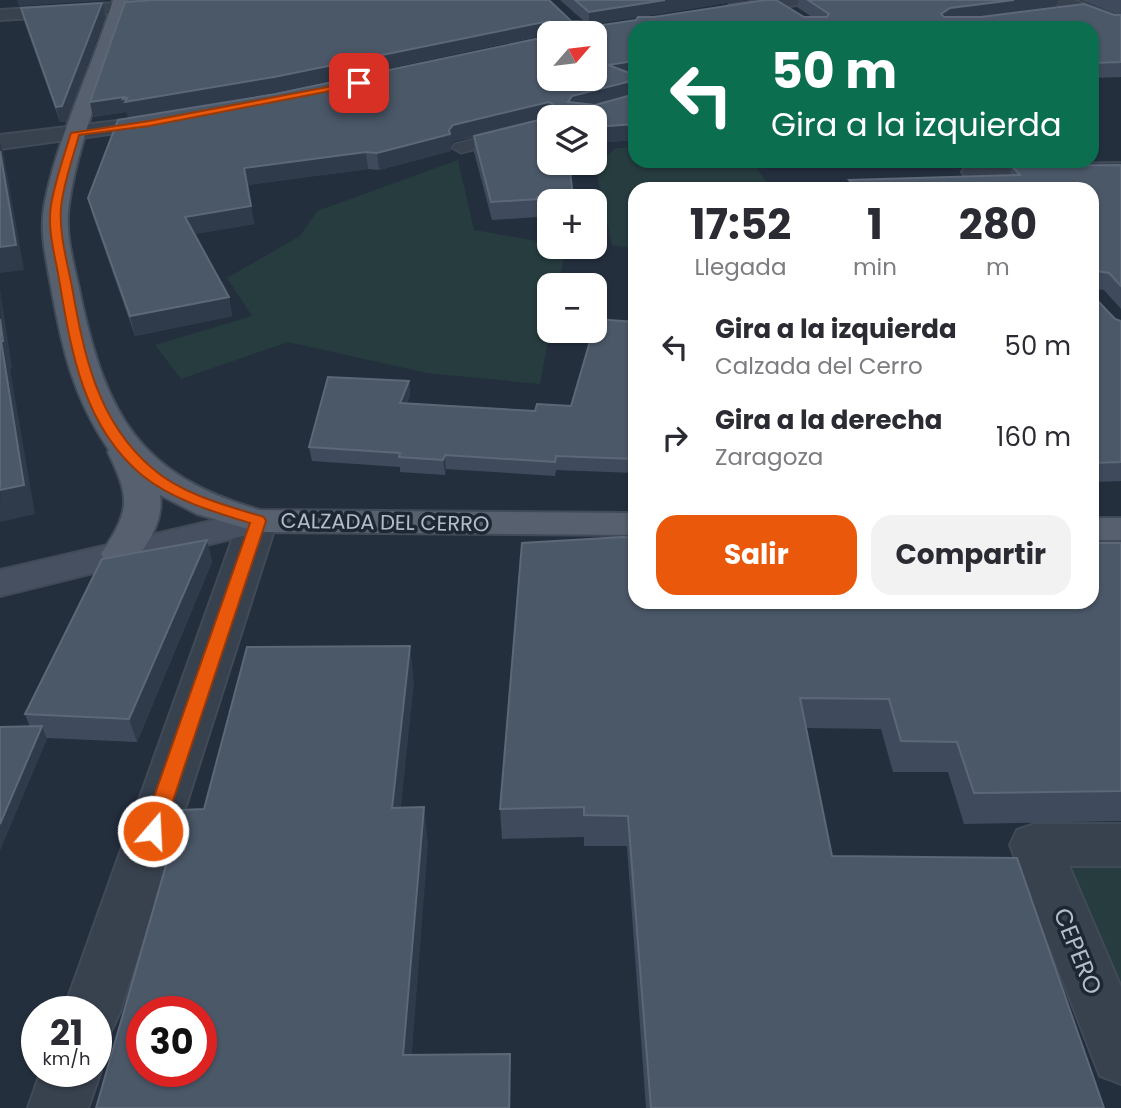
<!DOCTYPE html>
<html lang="es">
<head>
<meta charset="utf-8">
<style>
  body { margin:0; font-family:Poppins,sans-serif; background:#f2f2f3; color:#2b2b33; height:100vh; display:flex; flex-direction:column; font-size:26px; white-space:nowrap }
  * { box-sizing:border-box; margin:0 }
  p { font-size:23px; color:#7c7c81 }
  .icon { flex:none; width:38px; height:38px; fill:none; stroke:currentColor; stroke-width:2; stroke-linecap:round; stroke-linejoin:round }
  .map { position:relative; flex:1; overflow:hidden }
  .drawer { position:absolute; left:628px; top:182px; width:471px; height:427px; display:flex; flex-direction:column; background:#fff; border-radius:21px; box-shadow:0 2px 5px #0004 }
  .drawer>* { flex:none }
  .top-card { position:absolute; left:628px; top:21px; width:471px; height:147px; border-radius:21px; box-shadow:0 2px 5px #0004; background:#0b6e4f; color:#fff; overflow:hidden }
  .needle { width:46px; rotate:62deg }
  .controls { position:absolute; left:537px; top:21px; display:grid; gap:14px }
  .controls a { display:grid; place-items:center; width:70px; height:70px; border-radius:14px; background:#fff; box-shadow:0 2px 5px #0004; font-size:35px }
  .speed { position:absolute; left:21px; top:996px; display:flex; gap:14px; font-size:35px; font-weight:700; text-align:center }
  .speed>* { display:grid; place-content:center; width:91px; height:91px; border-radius:50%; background:#fff; box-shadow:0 2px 5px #0004; line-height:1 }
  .speed small { font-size:18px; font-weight:400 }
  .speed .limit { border:10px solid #d22; background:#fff; color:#111 }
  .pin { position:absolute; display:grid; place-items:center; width:60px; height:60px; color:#fff; margin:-30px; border-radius:14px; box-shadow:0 4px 10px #0006 }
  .me { position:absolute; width:77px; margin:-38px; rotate:19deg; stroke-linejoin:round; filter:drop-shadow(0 0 5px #0008) }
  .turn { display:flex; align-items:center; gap:24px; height:147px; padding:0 28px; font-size:32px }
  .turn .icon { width:91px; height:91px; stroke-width:2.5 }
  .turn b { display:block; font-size:49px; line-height:60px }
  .eta { display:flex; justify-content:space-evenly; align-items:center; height:119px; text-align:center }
  .eta b { font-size:42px; font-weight:700; line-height:49px }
  .cta { display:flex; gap:14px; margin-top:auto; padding:14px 28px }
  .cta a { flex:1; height:80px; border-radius:21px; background:#ea580c; color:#fff; font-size:28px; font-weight:700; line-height:80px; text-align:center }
  .cta a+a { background:#f2f2f3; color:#2b2b33 }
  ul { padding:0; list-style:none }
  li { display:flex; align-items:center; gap:21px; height:91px; padding:0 28px }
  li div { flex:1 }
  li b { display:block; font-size:26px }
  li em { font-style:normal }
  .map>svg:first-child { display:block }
</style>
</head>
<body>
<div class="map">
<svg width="1121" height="1108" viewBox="0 0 1121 1108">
  <rect width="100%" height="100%" fill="#242f3e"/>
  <g fill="#263c3f">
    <path d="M 635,147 L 635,161 L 751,161 L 772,189 L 635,189 L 635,249 L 612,245 L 595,166 L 616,148 Z"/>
    <path d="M 458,160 L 474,230 L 549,243 L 550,247 L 566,247 L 559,285 L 550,285 L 550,331 L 540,384 L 427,373 L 288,342 L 181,379 L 155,345 L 252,316 L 227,278 L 300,236 L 317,211 Z"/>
    <path d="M 1057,858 L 1121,859 L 1121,1013 Z"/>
  </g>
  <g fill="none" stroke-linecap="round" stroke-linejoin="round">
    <defs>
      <path id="lane" d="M 550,120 L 550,130 L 461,153 L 452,148 L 455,144 Z"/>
      <g id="street">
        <path d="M 165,0 L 252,0 L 244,5 L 0,20 L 0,10 Z"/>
        <path d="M 764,0 L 804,0 L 796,5 L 730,15 L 722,10 L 730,5 Z"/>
        <path d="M 1051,0 L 1074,0 L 1121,18 L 1121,26 L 1111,26 L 1053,3 Z"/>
        <path d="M 167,115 L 174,117 L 177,121 L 174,125 L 0,149 L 0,135 Z"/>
        <path d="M 1121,163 L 1121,177 L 974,179 L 966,177 L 962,172 L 966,167 L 974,165 Z"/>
        <path d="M 258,510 L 271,513 L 277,521 L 120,1012 L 111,1031 L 96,1037 L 96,1012 L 63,1012 L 239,521 L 245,513 Z"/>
        <path d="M 1035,824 L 1121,824 L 1121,866 L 1069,866 L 1121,987 L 1121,1084 L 1100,1076 L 1010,845 L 1017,830 Z"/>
        <path d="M 96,1061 L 101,1071 L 88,1108 L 28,1108 L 41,1071 L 96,1071 Z"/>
      </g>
      <path id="secondary" d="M 258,510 L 271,513 L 277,521 L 271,529 L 0,596 L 0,570 Z"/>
      <g id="primary">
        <path d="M 113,0 L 129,0 C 111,68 79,134 69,204 C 64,235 75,267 81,298 C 106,415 140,476 260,510 L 635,513 L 635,535 L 258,532 L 197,514 L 160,495 C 164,522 148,542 134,563 L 120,566 L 106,563 L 101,554 C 130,510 131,500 108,452 L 109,450 C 73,397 62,348 51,286 C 46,258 39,230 45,202 C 59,132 92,68 113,0 Z"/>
        <rect x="1092" y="518" width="29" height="22"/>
      </g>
    </defs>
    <use href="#lane" stroke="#414a57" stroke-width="3"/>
    <use href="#street" stroke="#414a57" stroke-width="4"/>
    <use href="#secondary" stroke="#414a57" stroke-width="4"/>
    <use href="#primary" stroke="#414a57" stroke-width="4"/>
    <use href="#lane" fill="#38414e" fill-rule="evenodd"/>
    <use href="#street" fill="#38414e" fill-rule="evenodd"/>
    <use href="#secondary" fill="#465061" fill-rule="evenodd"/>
    <use href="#primary" fill="#56606e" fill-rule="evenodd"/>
  </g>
  <g fill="#3f4b5c" fill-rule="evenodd">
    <path d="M 153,0 L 585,22 L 560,0 L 745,0 L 639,17 L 812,17 L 797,7 L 798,0 L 1058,0 L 1056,7 L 1114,15 L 1119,15 L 1081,0 L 1121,0 L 1121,77 L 1092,78 L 1092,28 L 635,28 L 635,140 L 595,143 L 595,117 L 550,117 L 573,196 L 573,201 L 550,201 L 550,214 L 538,214 L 538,217 L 492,220 L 474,152 L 474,137 L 454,141 L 451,145 L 451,151 L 379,170 L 368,169 L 247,185 L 254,224 L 194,234 L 229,297 L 232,316 L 135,336 L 93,216 L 88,198 L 275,94 L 595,33 L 550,33 L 550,34 L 276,92 L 129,118 L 126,112 L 93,117 ZM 638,17 L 636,20 L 596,26 L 594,24 Z"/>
    <path d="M 21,8 L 105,16 L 66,122 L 60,122 L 24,21 Z"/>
    <path d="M 990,161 L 1065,161 L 991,162 Z"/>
    <path d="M 1121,165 L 1121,309 L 1104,290 L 1095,289 L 1095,298 L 1115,319 L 1121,321 L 1121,481 L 1092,482 L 1092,189 L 848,189 L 849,180 L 1010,175 L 1012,166 Z"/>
    <path d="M 635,322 L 635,473 L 556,470 L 555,476 L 446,469 L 445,475 L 400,472 L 400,467 L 312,461 L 309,447 L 409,381 L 410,394 L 407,403 L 535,411 L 571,406 Z"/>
    <path d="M 207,540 L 212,562 L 137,742 L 47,738 L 0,850 L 0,727 L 30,727 L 25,714 Z"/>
    <path d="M 1121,543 L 1121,821 L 964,824 L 948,772 L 893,772 L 881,729 L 806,728 L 832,856 L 1104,1108 L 646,1108 L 627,846 L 584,846 L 584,837 L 502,839 L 500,809 Z"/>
  </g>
  <g fill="#2f3b4b">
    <path d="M 17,0 L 111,0 L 19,6 Z"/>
    <path d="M 665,0 L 745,0 L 589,25 L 589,12 Z"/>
    <path d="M 1014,0 L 1058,0 L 1056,7 L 948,21 L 941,14 L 950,8 Z"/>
    <path d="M 102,3 L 105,16 L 66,122 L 60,122 L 56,107 Z"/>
    <path d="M 549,21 L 549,34 L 276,92 L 129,118 L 126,112 L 93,117 L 90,102 L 124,97 L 127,98 Z"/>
    <path d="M 635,61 L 635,75 L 608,65 Z"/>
    <path d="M 635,80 L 635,95 L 572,111 L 568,102 L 572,96 Z"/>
    <path d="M 549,102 L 549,117 L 454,141 L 451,145 L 451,151 L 379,170 L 377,153 L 449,130 L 453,125 Z"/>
    <path d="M 635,124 L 635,140 L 595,143 L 595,127 Z"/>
    <path d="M 0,141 L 3,151 L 24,270 L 0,273 Z"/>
    <path d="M 366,152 L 368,169 L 247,185 L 244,168 Z"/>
    <path d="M 251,206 L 254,224 L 189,235 L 185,217 Z"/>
    <path d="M 0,289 L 12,368 L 10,369 L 35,514 L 0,522 L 1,341 Z"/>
    <path d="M 229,297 L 232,316 L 135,336 L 130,316 Z"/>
    <path d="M 409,381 L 410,394 L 401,417 L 400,403 Z"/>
    <path d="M 445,455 L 446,469 L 445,475 L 443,460 Z"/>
    <path d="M 207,540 L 212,562 L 137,742 L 129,719 Z"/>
    <path d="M 410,646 L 414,682 L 397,844 L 392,808 Z"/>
    <path d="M 42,726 L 47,739 L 0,850 L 0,824 Z"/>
    <path d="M 424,807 L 428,844 L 409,1090 L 403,1055 Z"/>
    <path d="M 510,1054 L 511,1089 L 511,1108 L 509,1108 Z"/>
  </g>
  <g fill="#4b5868" stroke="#5c6777" stroke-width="2" fill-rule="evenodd">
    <path d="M 153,0 L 549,0 L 571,21 L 593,22 L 596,26 L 636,20 L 638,17 L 654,17 L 766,0 L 776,0 L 804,17 L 827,17 L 829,14 L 808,0 L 1014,0 L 950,8 L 941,14 L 944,17 L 981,17 L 1084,4 L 1114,15 L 1121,15 L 1121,62 L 1092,63 L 1092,28 L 894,28 L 892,26 L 874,28 L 635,28 L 635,61 L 608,65 L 635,75 L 635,80 L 572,96 L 568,102 L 595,105 L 635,94 L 635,124 L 595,127 L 595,117 L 550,117 L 550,163 L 569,163 L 573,196 L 537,197 L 538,199 L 491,202 L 474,136 L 551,117 L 553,104 L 549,102 L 453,125 L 449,130 L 450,134 L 377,153 L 366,152 L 244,168 L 251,206 L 185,217 L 229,297 L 130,316 L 88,198 L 118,120 L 275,94 L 550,36 L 550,79 L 595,79 L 595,33 L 551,33 L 553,23 L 549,21 L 274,77 L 125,102 L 127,98 L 123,99 L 124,97 L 90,102 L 125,2 Z"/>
    <path d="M 575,0 L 665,0 L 589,12 Z"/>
    <path d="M 102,3 L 62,106 L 56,107 L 21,8 Z"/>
    <path d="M 0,151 L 16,245 L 0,247 Z"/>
    <path d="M 1121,165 L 1121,286 L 1109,273 L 1096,271 L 1095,298 L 1115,319 L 1121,321 L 1121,462 L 1092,463 L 1092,189 L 857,189 L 849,180 L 1020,175 L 1012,166 Z"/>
    <path d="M 0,319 L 3,341 L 1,341 L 24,485 L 0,490 Z"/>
    <path d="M 596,319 L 635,322 L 635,459 L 556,456 L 555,462 L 445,455 L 443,460 L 399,457 L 400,453 L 309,447 L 328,377 L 409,381 L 400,403 L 535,411 L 537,404 L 571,406 L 593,331 L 595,331 Z"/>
    <path d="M 623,537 L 635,538 L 635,602 L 1092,602 L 1092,543 L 1121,543 L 1121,791 L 974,793 L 957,742 L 901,741 L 889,699 L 800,698 L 832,856 L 1017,858 L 1104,1108 L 651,1108 L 628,816 L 584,815 L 584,807 L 500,809 L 522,543 Z"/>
    <path d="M 207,540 L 129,719 L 25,714 L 102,559 Z"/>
    <path d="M 410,646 L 392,808 L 424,807 L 403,1055 L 510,1054 L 509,1108 L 96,1108 L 182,810 L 204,809 L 247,647 ZM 142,1012 L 201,1012 L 201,1071 L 142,1071 Z"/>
    <path d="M 42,726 L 0,824 L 0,727 Z"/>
  </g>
  <path fill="#ea580c" stroke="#983908" stroke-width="2" d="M 359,81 L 361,85 L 149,126 L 79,135 C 73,158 63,184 61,208 C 59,234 67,261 72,287 C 84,355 97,421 152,468 C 181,494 227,506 264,517 L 266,521 L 163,831 L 160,837 L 153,839 L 146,837 L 142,831 L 250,523 C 214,512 173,500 143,476 C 83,427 71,351 59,279 C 55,255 47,230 51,205 C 55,181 64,156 71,133 L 149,121 Z"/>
  <g text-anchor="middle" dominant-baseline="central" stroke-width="7" stroke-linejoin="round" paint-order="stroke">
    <g font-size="21" fill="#b4bcc9" stroke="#1d2633">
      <text transform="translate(385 522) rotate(1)">CALZADA DEL CERRO</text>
    </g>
    <g font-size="24" fill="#b4bcc9" stroke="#1d2633">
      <text transform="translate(1078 951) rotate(68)">CEPERO</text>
    </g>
  </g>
</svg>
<div class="controls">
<a><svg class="needle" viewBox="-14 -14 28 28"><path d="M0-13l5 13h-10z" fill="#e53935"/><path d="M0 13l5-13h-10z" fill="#7c7c81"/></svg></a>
<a><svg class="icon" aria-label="layers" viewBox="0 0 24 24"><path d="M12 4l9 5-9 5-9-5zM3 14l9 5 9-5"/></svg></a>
<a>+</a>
<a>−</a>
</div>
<div class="speed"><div>21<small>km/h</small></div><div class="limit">30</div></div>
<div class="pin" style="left:359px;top:83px;background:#d93025"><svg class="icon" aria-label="arrive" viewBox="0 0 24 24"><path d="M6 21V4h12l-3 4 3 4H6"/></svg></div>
<svg class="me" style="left:153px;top:831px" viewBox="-20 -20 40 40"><circle r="17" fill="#ea580c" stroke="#fff" stroke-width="3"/><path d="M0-11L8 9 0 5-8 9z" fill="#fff"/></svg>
<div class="top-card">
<div class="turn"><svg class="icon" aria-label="left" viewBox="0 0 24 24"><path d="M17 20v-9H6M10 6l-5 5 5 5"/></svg><div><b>50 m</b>Gira a la izquierda</div></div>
</div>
<section class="drawer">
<div class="eta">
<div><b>17:52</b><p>Llegada</p></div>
<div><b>1</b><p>min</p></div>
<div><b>280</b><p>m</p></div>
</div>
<ul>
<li><svg class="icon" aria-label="left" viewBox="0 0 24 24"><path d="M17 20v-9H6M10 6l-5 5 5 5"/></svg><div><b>Gira a la izquierda</b><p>Calzada del Cerro</p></div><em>50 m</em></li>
<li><svg class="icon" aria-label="right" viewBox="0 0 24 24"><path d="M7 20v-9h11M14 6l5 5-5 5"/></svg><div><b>Gira a la derecha</b><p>Zaragoza</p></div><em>160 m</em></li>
</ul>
<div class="cta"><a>Salir</a><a>Compartir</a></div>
</section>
</div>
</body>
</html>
